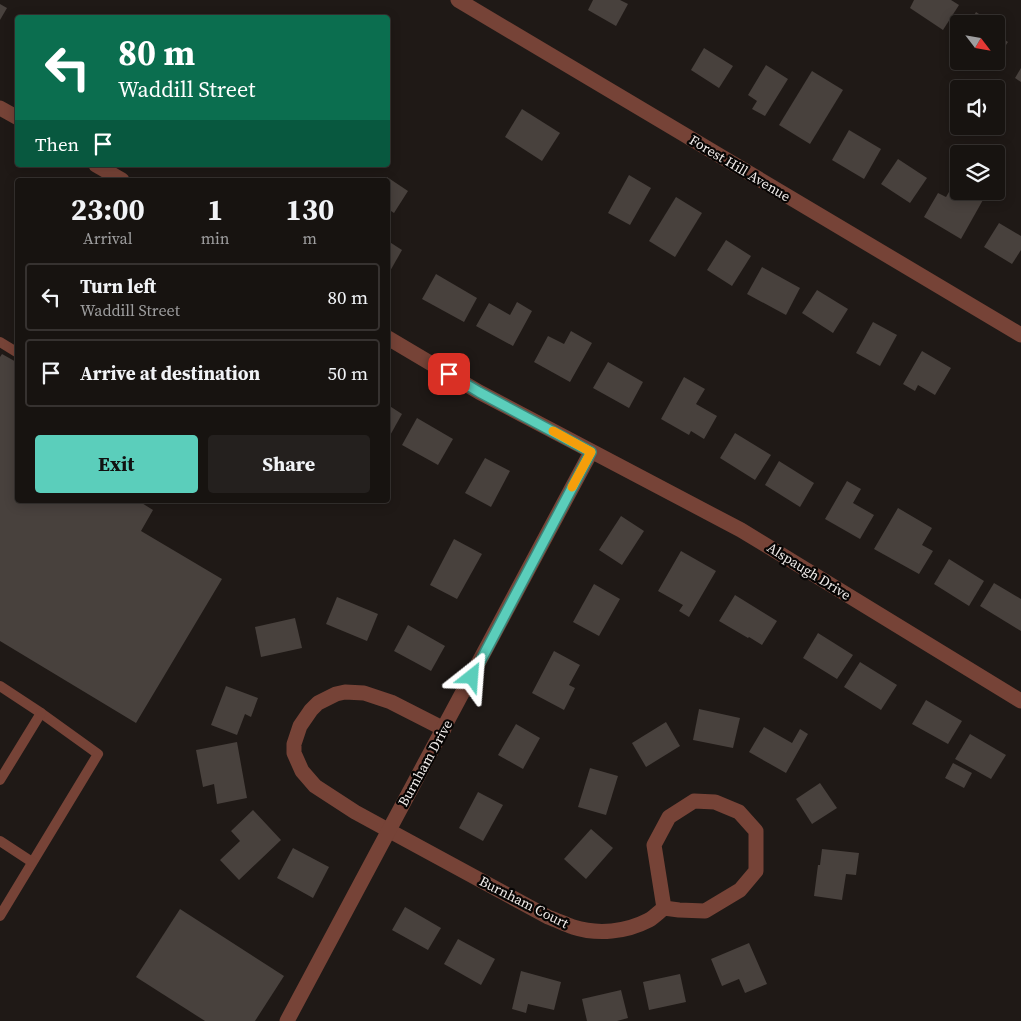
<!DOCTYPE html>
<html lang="en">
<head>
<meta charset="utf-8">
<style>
  body { margin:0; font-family:"Source Serif 4",serif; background:#24201e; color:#f1f3f6; height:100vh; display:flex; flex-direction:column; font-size:19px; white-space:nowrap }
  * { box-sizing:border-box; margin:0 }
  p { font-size:16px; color:#9e9e9f }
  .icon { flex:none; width:28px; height:28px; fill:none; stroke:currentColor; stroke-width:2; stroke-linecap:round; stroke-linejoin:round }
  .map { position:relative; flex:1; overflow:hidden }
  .details { position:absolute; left:15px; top:178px; width:375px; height:325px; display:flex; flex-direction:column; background:#171310; border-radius:5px; box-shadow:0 2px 12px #0003,0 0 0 1px #363230 }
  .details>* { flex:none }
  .hud { position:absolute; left:15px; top:15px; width:375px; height:152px; border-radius:5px; box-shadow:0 2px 12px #0003,0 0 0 1px #363230; background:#0b6e4f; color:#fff; overflow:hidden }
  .needle { width:32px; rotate:121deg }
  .tools { position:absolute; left:950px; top:15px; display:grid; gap:10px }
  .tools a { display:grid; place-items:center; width:55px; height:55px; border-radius:5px; background:#171310; box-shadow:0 2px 12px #0003,0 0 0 1px #363230; font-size:25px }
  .pin { position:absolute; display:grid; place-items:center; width:42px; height:42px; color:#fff; margin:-21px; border-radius:10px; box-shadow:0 2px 8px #0006 }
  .me { position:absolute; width:55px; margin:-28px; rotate:28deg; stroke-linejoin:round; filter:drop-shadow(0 0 4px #0008) }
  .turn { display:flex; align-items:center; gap:18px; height:105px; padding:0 20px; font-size:22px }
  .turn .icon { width:65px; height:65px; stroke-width:2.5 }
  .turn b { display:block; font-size:35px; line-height:42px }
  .then { display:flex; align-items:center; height:48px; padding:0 20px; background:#0003; gap:10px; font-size:19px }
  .eta { display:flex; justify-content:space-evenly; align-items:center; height:85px; text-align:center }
  .eta b { font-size:30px; font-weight:700; line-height:35px }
  .action { display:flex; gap:10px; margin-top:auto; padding:10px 20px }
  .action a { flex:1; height:58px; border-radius:5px; background:#5bcebb; color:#111; font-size:20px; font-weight:700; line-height:58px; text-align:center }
  .action a+a { background:#24201e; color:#f1f3f6 }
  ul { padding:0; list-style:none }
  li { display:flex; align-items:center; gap:15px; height:68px; margin:0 10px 8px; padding:0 10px; border:2px solid #363230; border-radius:5px }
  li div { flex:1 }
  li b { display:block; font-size:19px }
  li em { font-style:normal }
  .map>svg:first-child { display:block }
</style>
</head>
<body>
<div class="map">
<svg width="1021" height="1021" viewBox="0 0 1021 1021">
  <rect width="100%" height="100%" fill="#1f1916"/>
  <g fill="#48413d">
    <path d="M 593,0 L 620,0 L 628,4 L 616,26 L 588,10 Z"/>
    <path d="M 914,0 L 951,0 L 959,5 L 943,30 L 910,8 Z"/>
    <path d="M 0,4 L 7,8 L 0,20 Z"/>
    <path d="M 976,12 L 991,22 L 991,24 L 969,24 Z"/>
    <path d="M 996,34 L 1008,42 L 996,60 Z"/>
    <path d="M 704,48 L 733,66 L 719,88 L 691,70 Z"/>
    <path d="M 766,65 L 788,79 L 765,116 L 752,109 L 757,101 L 748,95 Z"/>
    <path d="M 1021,68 L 1021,82 L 1015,78 Z"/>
    <path d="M 812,71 L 843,90 L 810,144 L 779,125 Z"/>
    <path d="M 522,109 L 560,133 L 542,161 L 505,137 Z"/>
    <path d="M 849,130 L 881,149 L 864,179 L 832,160 Z"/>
    <path d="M 898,159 L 927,178 L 910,203 L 881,184 Z"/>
    <path d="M 629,175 L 651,188 L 630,225 L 608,213 Z"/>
    <path d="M 959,175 L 959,191 L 988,191 L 961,239 L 924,217 L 938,193 L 946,197 Z"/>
    <path d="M 387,177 L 408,191 L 394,213 L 388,209 L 388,180 L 385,180 Z"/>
    <path d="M 676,197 L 702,213 L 675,257 L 649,241 Z"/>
    <path d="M 999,223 L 1021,236 L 1021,250 L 1012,264 L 984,247 Z"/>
    <path d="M 726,240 L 751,256 L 732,286 L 707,270 Z"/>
    <path d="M 388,241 L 402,250 L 389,273 L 388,272 Z"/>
    <path d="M 762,267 L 800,288 L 786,315 L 747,294 Z"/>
    <path d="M 436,274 L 477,298 L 464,322 L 422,299 Z"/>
    <path d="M 817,290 L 848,309 L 833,333 L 802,313 Z"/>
    <path d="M 517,302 L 532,311 L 513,346 L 476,326 L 489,303 L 510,315 Z"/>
    <path d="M 873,322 L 897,335 L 880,366 L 856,353 Z"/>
    <path d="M 571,331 L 592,343 L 570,382 L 534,362 L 548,336 L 564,344 Z"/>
    <path d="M 922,351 L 951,368 L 935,395 L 918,385 L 915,391 L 903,384 Z"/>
    <path d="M 2,354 L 18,363 L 18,500 L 137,500 L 153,510 L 141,531 L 222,579 L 136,723 L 0,641 L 0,357 Z"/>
    <path d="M 608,362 L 643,382 L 629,408 L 593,388 Z"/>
    <path d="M 684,377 L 705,389 L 696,404 L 717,416 L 704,439 L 691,431 L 689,435 L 661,419 Z"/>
    <path d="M 388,405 L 402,414 L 388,439 Z"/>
    <path d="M 417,418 L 453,439 L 438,465 L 402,445 Z"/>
    <path d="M 735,433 L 771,455 L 755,480 L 720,458 Z"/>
    <path d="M 485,458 L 510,471 L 491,507 L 465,493 Z"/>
    <path d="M 779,461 L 814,483 L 800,507 L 765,485 Z"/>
    <path d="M 847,481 L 861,489 L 853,503 L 874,515 L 860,539 L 825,519 Z"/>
    <path d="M 898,508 L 932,528 L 922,545 L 933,551 L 919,574 L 874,549 Z"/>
    <path d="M 621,516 L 644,531 L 622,565 L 599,550 Z"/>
    <path d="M 454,539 L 482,554 L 457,599 L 430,585 Z"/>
    <path d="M 681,551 L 716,571 L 689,617 L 679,611 L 683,605 L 658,591 Z"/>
    <path d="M 949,559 L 984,581 L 969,606 L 934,584 Z"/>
    <path d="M 994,583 L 1021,599 L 1021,631 L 980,606 Z"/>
    <path d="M 594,584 L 620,599 L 599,636 L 573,622 Z"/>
    <path d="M 735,595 L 777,621 L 762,645 L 749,637 L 748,638 L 719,621 Z"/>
    <path d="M 337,597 L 378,614 L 367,641 L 326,624 Z"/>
    <path d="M 295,618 L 302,648 L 261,657 L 255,627 Z"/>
    <path d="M 408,625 L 445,646 L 431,671 L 394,651 Z"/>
    <path d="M 818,633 L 853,655 L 837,679 L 803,658 Z"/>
    <path d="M 554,651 L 580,665 L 569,685 L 575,688 L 564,710 L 532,693 Z"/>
    <path d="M 860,662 L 897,685 L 881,710 L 844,687 Z"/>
    <path d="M 226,686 L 258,698 L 251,717 L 245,714 L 237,735 L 211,725 Z"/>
    <path d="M 926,700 L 962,721 L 948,744 L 912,724 Z"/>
    <path d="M 699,709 L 740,718 L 733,748 L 693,740 Z"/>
    <path d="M 666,722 L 680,746 L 646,767 L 632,743 Z"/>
    <path d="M 516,724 L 540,738 L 523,769 L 498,755 Z"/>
    <path d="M 764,727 L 792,743 L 800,729 L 808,734 L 786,773 L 749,752 Z"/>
    <path d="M 970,734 L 1006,755 L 991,779 L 955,759 Z"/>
    <path d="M 237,742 L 247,798 L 217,804 L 214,784 L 203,787 L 196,750 Z"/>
    <path d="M 953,763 L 972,773 L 964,788 L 945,778 Z"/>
    <path d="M 590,768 L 618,776 L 606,815 L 578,807 Z"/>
    <path d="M 820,783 L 837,808 L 812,824 L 796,799 Z"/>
    <path d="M 478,792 L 503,805 L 483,841 L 459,828 Z"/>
    <path d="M 253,810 L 281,840 L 239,880 L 220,860 L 240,841 L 231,831 Z"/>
    <path d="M 591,829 L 613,848 L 586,879 L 564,859 Z"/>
    <path d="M 293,848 L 329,867 L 313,898 L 277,878 Z"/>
    <path d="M 822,849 L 859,853 L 856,875 L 846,874 L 842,900 L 814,896 L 818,865 L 820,865 Z"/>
    <path d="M 405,907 L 441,928 L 428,950 L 392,930 Z"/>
    <path d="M 180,909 L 284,976 L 255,1021 L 205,1021 L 136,977 Z"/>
    <path d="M 458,939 L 495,959 L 481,985 L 444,964 Z"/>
    <path d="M 749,943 L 767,984 L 745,993 L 739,979 L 722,986 L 711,959 Z"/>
    <path d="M 521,971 L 561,982 L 554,1010 L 528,1004 L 526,1013 L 512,1009 Z"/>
    <path d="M 680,974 L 686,1002 L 649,1010 L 643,982 Z"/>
    <path d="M 621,990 L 628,1018 L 617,1021 L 587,1021 L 582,999 Z"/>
  </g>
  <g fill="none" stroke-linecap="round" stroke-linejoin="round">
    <g stroke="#764337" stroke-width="10">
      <path d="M 0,342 L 18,353"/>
      <path d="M 0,686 L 41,713 L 98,754 L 0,916"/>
      <path d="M 0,780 L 41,713"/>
      <path d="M 0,841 L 32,862"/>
    </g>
    <g stroke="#764337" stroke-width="15">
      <path d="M 458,0 L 1021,335"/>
      <path d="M 0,108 L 18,118"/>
      <path d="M 96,165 L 122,180"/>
      <path d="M 388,338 L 479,392 L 741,530 L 1021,701"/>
      <path d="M 444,729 L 391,702 L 364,693 L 345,692 L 336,694 L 318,703 L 311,710 L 300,726 L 294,744 L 294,753 L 302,771 L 315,786 L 355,812 L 388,830 L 548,917 C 556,920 565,924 573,927 C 598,935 626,932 649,920 C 654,917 659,912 664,908 L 679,910 L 705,911 L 740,890 L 756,871 L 756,831 L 739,812 L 715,802 L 694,801 L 669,817 L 654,845 L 664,908"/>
      <path d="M 287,1021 C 388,831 490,642 591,452"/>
    </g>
  </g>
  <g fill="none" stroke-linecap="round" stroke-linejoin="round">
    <defs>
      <path id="route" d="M 449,374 L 479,392 L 591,452 L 472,677"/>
    </defs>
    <use href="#route" stroke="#3b867a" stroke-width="12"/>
    <use href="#route" stroke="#5bcebb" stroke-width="9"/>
    <path stroke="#f59e0b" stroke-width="9" d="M 553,431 L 591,452 L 572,487"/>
  </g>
  <g text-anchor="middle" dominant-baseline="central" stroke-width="4.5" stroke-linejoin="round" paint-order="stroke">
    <g font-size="14" fill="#f0ebe9" stroke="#070504">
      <text transform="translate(740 168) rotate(31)">Forest Hill Avenue</text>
      <text transform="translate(809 571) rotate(32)">Alspaugh Drive</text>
      <text transform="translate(425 763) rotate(-61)">Burnham Drive</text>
      <text transform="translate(524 902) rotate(27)">Burnham Court</text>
    </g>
  </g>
</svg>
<div class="tools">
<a><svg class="needle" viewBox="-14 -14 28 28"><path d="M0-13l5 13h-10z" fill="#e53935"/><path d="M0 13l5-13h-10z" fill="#9e9e9f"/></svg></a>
<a><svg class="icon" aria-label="sound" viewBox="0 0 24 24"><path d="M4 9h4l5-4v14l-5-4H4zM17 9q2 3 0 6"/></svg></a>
<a><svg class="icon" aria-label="layers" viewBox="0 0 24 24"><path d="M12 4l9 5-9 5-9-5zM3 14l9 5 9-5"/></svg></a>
</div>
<div class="pin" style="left:449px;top:374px;background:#d93025"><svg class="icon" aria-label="arrive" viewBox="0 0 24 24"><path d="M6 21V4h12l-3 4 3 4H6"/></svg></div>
<svg class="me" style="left:472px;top:677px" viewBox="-20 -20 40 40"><path d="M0-17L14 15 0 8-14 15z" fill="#5bcebb" stroke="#fff" stroke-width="4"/></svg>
<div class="hud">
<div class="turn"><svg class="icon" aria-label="left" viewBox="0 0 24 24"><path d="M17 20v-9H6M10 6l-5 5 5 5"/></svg><div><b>80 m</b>Waddill Street</div></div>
<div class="then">Then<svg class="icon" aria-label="arrive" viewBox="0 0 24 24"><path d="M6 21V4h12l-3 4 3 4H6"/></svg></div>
</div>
<section class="details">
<div class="eta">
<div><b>23:00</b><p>Arrival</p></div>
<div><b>1</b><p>min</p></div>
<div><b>130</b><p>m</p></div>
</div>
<ul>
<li><svg class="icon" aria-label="left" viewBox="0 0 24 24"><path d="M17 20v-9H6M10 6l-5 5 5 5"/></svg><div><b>Turn left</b><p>Waddill Street</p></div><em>80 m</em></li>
<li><svg class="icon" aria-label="arrive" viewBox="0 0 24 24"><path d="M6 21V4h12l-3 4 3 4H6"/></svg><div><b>Arrive at destination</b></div><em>50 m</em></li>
</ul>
<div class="action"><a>Exit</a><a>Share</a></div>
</section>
</div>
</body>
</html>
